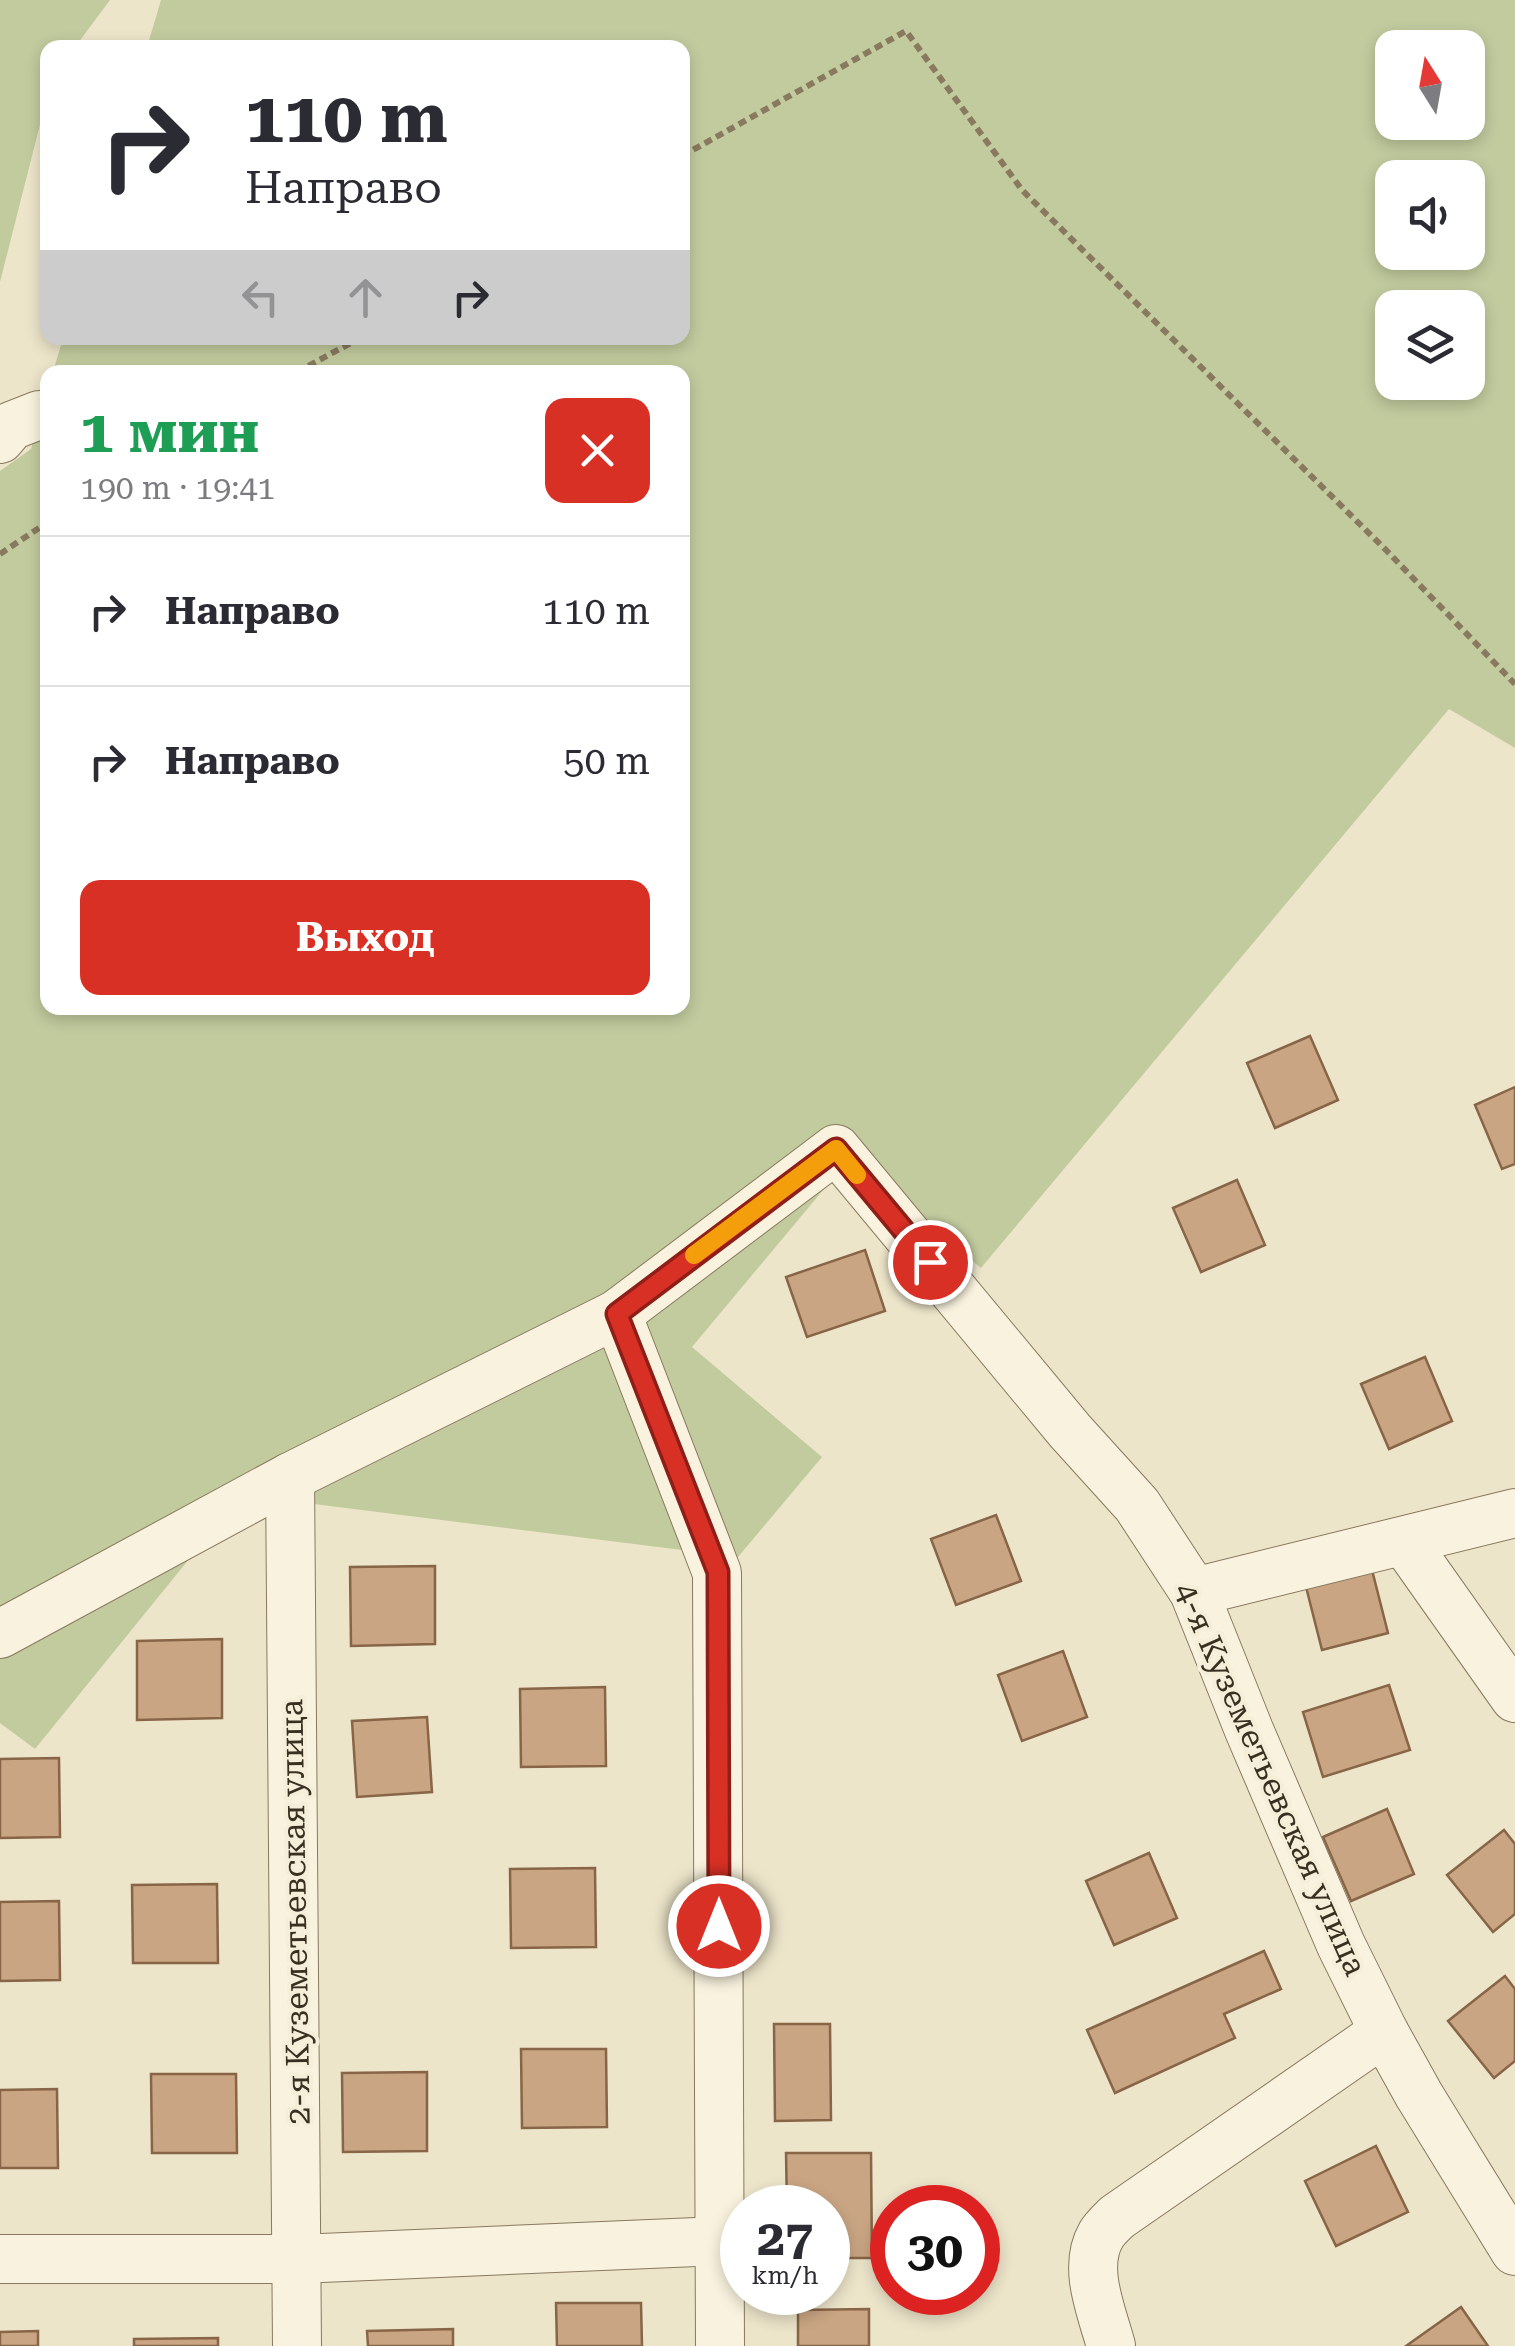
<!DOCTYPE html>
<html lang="ru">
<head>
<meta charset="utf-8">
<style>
  body { margin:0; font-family:"Roboto Serif",serif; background:#f7f7f7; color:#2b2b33; height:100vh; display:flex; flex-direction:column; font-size:38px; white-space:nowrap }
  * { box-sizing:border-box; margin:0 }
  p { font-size:32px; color:#7c7c81 }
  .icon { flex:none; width:55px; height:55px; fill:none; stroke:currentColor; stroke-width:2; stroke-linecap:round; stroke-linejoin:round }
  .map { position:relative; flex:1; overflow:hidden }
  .sheet { position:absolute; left:40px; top:365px; width:650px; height:650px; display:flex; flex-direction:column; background:#fff; border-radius:20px; box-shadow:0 5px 15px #0003 }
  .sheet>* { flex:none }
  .top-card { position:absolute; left:40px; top:40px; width:650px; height:305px; border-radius:20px; box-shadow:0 5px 15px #0003; background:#fff; color:#2b2b33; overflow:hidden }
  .needle { width:65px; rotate:349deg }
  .fabs { position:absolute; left:1375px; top:30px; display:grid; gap:20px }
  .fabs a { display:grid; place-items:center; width:110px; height:110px; border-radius:20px; background:#fff; box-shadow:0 5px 15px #0003; font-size:50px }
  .speed { position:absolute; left:720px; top:2185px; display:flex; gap:20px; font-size:50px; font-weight:700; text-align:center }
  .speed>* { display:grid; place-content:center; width:130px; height:130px; border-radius:50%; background:#fff; box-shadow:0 5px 15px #0003; line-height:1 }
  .speed small { font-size:25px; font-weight:400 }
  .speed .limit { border:15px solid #d22; background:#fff; color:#111 }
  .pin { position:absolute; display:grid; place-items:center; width:85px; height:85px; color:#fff; margin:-42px; border:5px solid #fff; border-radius:50%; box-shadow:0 2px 10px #0007 }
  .me { position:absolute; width:110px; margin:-55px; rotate:0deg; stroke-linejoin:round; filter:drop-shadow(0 0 8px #0008) }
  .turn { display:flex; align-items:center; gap:35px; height:210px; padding:0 40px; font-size:45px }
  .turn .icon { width:130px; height:130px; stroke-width:2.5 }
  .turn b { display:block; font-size:70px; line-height:85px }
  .lanes { display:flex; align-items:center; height:95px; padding:0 40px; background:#0003; justify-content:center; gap:50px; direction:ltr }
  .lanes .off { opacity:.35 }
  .round { display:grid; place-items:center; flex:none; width:105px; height:105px; border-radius:20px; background:#f7f7f7 }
  .overview { display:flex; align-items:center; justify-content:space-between; height:170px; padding:0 40px }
  h1 { font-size:60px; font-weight:700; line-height:75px; color:#1e9e55 }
  .action { display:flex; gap:20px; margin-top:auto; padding:20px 40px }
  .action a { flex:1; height:115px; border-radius:20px; background:#d93025; color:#fff; font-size:40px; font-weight:700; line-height:115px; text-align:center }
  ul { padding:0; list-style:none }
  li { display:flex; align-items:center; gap:30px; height:150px; padding:0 40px; border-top:2px solid #e1e1e2 }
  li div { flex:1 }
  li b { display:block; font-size:38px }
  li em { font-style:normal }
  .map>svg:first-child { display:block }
</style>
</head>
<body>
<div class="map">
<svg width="1515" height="2346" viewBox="0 0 1515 2346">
  <rect width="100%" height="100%" fill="#ede5ca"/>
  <g fill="#c2cb9e" fill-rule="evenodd">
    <path d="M 0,0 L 110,0 L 75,47 L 48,48 L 47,97 L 0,282 Z"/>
    <path d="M 161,0 L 1515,0 L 1515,748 L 1449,709 L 981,1268 L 849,1159 L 692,1347 L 822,1457 L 738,1557 L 241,1495 L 35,1749 L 0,1723 L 0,471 L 31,449 L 47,392 L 48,1008 L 682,1008 L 682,372 L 53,372 L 63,338 L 682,338 L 682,48 L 147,47 ZM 1392,48 L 1468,48 L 1468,122 L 1392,122 ZM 1392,178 L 1468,178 L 1468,252 L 1392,252 ZM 1392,308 L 1468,308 L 1468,382 L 1392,382 Z"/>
  </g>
  <g fill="#c9a583" stroke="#876546" stroke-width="2.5">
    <path d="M 1310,1036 L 1338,1100 L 1275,1128 L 1247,1063 Z"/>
    <path d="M 1515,1087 L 1515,1164 L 1502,1169 L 1475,1105 Z"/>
    <path d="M 1237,1180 L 1265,1245 L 1201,1272 L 1173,1208 Z"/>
    <path d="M 865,1250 L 885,1311 L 807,1337 L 786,1277 Z"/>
    <path d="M 1425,1357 L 1452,1421 L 1389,1449 L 1361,1384 Z"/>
    <path d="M 996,1515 L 1021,1581 L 956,1605 L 931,1539 Z"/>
    <path d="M 435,1566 L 435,1644 L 351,1646 L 350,1567 Z"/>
    <path d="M 1371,1566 L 1388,1633 L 1322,1650 L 1305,1583 Z"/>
    <path d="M 222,1639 L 222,1718 L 137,1720 L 137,1641 Z"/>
    <path d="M 1063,1651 L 1087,1717 L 1022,1741 L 998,1675 Z"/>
    <path d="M 1389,1685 L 1410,1750 L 1323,1777 L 1303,1712 Z"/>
    <path d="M 605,1687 L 606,1766 L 521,1767 L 520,1689 Z"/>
    <path d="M 427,1717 L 432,1792 L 357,1797 L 352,1721 Z"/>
    <path d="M 59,1758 L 60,1837 L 0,1838 L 0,1759 Z"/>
    <path d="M 1387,1809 L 1414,1874 L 1351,1901 L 1323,1837 Z"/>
    <path d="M 1504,1830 L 1515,1844 L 1515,1914 L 1493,1932 L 1447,1875 Z"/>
    <path d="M 1149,1853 L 1177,1918 L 1114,1945 L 1086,1881 Z"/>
    <path d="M 595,1868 L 596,1947 L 511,1948 L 510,1869 Z"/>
    <path d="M 217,1884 L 218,1963 L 133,1963 L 132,1885 Z"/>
    <path d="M 59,1901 L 60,1980 L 0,1981 L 0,1902 Z"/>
    <path d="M 1264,1951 L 1281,1989 L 1224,2014 L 1235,2038 L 1115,2093 L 1087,2030 Z"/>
    <path d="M 1505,1976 L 1515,1989 L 1515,2061 L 1494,2078 L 1448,2021 Z"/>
    <path d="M 774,2024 L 830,2024 L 831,2120 L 775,2121 Z"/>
    <path d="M 521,2049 L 606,2049 L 607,2127 L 522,2128 Z"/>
    <path d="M 427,2072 L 427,2151 L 343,2152 L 342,2073 Z"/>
    <path d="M 151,2074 L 236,2074 L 237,2153 L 152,2153 Z"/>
    <path d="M 57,2089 L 58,2168 L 0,2168 L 0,2090 Z"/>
    <path d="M 1376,2146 L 1408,2212 L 1336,2246 L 1305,2181 Z"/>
    <path d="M 786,2153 L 871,2153 L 872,2258 L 828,2258 L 828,2208 L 787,2208 Z"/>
    <path d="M 556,2303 L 641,2303 L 642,2346 L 557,2346 Z"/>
    <path d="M 1461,2307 L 1488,2346 L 1406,2346 Z"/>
    <path d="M 869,2309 L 869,2346 L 798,2346 L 798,2310 Z"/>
    <path d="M 453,2329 L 453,2346 L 368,2346 L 367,2331 Z"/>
    <path d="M 38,2331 L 38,2346 L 0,2346 L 0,2332 Z"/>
    <path d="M 218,2338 L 218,2346 L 134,2346 L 134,2339 Z"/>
  </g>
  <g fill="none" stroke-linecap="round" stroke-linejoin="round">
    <defs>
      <g id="minor">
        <path d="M 0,439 L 11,426 L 39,415"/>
        <path d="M 617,1314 L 717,1573 L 720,2346"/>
        <path d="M 290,1477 L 297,2346"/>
        <path d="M 1404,1541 L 1515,1698"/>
        <path d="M 1194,1592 L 1515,1513"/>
        <path d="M 0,1634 L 290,1477 L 617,1314 L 836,1149 L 1070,1431 L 1137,1505 L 1194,1592 L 1249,1730 L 1341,1945 L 1384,2032 L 1419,2095 L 1515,2251"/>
        <path d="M 0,2259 L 298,2259 L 720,2241"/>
        <path d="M 1111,2346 C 1102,2312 1082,2268 1101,2235 C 1105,2228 1112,2222 1117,2217 L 1384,2032"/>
      </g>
    </defs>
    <use href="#minor" stroke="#89795f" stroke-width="50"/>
    <g stroke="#89795f" stroke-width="6" stroke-dasharray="8 5" stroke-linecap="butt">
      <path d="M 682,156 L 906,31 L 1022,190 L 1386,550 L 1515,684"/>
      <path d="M 297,372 L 360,338"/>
      <path d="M 0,554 L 48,522"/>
    </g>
    <use href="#minor" stroke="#f8f2de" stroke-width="48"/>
  </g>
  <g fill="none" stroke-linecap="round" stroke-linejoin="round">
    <defs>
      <path id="route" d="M 719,1926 L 718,1572 L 617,1314 L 836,1149 L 930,1262"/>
    </defs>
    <use href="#route" stroke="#8d1f18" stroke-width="25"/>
    <use href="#route" stroke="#d93025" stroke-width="18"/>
    <path stroke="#f59e0b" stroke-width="18" d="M 694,1255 L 836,1149 L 857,1175"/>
  </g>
  <g text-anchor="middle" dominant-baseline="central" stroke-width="8" stroke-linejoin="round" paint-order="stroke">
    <g font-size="32" fill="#3a3022" stroke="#f5efda">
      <text transform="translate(1271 1779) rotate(66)">4-я Куземетьевская улица</text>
      <text transform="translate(295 1912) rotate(-91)">2-я Куземетьевская улица</text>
    </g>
  </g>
</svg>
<div class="fabs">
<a><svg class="needle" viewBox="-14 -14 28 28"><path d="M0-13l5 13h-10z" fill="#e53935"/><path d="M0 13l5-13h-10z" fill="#7c7c81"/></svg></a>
<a><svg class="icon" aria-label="sound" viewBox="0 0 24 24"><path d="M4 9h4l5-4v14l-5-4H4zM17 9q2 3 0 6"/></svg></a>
<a><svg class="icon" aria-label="layers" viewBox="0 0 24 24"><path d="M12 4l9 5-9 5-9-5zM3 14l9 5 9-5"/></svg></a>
</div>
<div class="speed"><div>27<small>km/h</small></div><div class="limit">30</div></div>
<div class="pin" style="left:930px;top:1262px;background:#d93025"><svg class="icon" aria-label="arrive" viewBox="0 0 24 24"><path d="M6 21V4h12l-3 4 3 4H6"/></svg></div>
<svg class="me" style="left:719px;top:1926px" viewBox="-20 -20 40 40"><circle r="17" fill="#d93025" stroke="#fff" stroke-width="3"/><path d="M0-11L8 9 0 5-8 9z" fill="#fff"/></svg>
<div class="top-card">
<div class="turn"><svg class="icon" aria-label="right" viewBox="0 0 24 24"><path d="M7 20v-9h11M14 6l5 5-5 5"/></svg><div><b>110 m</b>Направо</div></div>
<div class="lanes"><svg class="icon off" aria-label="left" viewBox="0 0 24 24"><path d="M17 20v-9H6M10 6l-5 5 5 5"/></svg><svg class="icon off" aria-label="ahead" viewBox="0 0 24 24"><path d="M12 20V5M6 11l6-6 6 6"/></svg><svg class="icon" aria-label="right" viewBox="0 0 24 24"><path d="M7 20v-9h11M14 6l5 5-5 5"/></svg></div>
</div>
<section class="sheet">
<div class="overview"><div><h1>1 мин</h1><p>190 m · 19:41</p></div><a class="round" style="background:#d93025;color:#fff"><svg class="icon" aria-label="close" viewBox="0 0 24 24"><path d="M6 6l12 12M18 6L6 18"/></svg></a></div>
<ul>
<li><svg class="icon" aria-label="right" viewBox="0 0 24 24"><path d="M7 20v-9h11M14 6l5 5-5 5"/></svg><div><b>Направо</b></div><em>110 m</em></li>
<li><svg class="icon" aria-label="right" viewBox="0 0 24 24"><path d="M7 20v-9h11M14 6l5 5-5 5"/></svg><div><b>Направо</b></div><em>50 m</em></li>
</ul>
<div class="action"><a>Выход</a></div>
</section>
</div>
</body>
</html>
